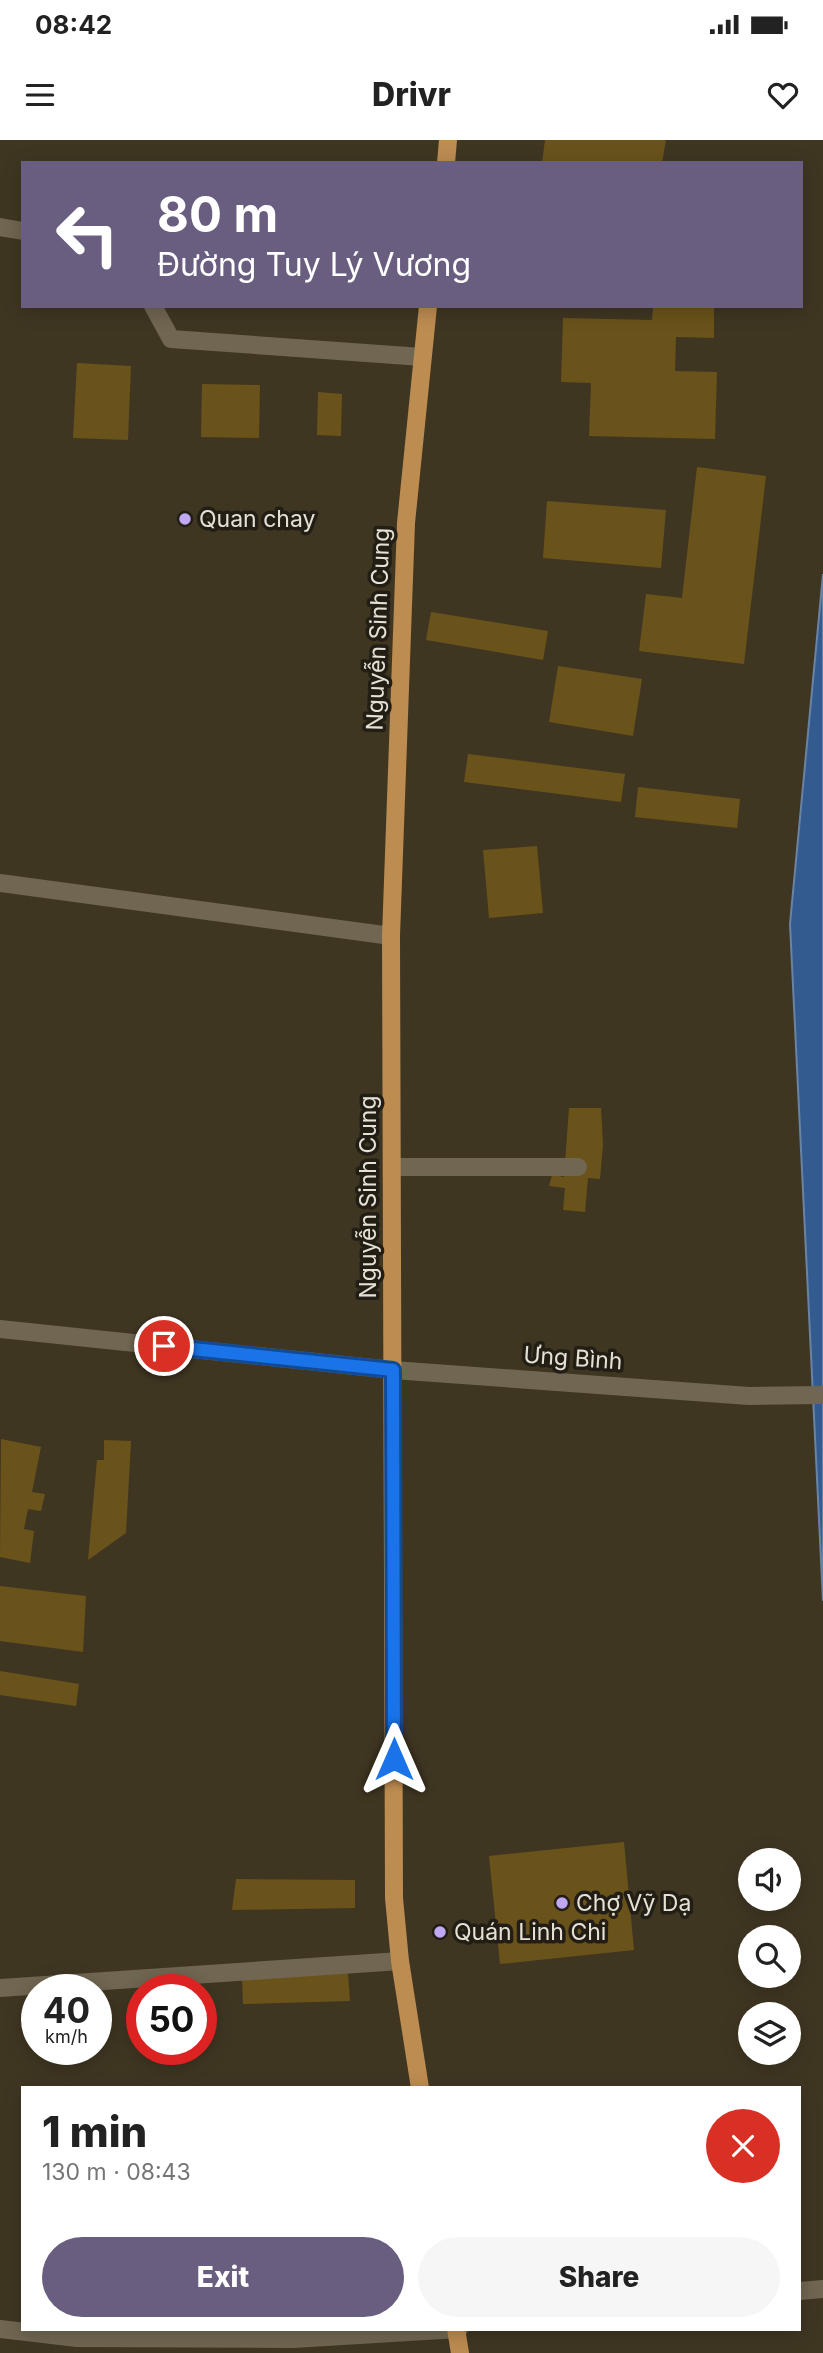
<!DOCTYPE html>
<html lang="en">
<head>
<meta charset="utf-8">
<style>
  body { margin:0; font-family:Inter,sans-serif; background:#f6f6f6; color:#222; height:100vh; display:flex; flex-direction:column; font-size:26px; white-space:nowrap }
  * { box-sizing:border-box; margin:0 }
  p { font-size:23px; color:#767676 }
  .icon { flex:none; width:38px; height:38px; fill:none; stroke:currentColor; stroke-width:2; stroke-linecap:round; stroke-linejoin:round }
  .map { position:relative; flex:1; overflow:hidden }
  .panel { position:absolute; left:21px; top:1946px; width:780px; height:245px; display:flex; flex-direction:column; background:#fff; border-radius:0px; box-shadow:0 4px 18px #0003 }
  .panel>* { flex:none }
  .banner { position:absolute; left:21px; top:21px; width:782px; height:147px; border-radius:0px; box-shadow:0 4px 18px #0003; background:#6a5e80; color:#fff; overflow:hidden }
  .controls { position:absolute; left:738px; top:1708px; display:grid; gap:14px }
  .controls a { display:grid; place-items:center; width:63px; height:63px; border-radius:50%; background:#fff; box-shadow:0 4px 18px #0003; font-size:35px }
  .speed { position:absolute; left:21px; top:1834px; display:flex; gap:14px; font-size:35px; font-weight:700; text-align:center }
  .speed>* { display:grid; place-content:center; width:91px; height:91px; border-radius:50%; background:#fff; box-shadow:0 4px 18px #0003; line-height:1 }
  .speed small { font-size:18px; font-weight:400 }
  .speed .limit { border:10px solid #d22; background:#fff; color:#111 }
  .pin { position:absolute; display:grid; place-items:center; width:60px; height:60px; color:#fff; margin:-30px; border:4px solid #fff; border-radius:50%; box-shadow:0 2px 7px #0007 }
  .me { position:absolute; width:77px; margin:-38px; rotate:0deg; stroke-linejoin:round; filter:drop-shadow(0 0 5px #0008) }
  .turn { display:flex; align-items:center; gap:24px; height:147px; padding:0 21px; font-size:32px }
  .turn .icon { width:91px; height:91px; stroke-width:2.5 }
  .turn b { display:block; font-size:49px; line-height:60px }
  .round { display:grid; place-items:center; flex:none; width:74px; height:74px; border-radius:37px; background:#f6f6f6 }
  .overview { display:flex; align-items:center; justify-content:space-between; height:119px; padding:0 21px }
  h1 { font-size:42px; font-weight:800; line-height:52px }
  .button { display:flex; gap:14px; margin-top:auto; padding:14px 21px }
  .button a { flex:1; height:80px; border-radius:42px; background:#6a5e80; color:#fff; font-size:28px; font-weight:800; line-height:80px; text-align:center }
  .button a+a { background:#f6f6f6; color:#222 }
  .status { display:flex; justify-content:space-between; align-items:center; height:49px; padding:0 35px; background:#fff; direction:ltr }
  .status svg { height:19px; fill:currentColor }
  header { display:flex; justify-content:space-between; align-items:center; height:91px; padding:0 21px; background:#fff; font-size:32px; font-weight:800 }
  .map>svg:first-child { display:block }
</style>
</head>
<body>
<div class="status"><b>08:42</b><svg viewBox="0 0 49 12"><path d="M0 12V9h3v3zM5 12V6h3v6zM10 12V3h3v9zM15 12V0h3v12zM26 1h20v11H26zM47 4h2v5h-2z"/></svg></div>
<header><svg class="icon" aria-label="menu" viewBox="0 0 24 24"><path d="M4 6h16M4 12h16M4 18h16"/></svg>Drivr<svg class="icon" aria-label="heart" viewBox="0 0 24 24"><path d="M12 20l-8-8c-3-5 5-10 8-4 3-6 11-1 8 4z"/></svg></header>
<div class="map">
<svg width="823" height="2213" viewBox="0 0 823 2213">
  <rect width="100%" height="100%" fill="#3f3622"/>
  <path fill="#335b90" stroke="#6983a5" stroke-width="2" d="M 823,434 L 823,1461 L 790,784 Z"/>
  <g fill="#6a531b">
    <path d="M 545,0 L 666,0 L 662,23 L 542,23 Z"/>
    <path d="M 653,166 L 714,166 L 714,198 L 676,197 L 675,231 L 717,232 L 715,299 L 589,296 L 591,243 L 561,242 L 563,178 L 652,180 Z"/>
    <path d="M 77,223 L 131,226 L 128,300 L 73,298 Z"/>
    <path d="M 202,244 L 260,245 L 259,298 L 201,297 Z"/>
    <path d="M 318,252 L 342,254 L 341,296 L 317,295 Z"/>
    <path d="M 697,327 L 766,336 L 744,524 L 639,511 L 646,454 L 682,458 Z"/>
    <path d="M 547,361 L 666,370 L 661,428 L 543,418 Z"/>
    <path d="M 431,472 L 548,491 L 543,520 L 426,500 Z"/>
    <path d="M 558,526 L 642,539 L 633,596 L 549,582 Z"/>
    <path d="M 468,614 L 625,634 L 621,662 L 464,642 Z"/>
    <path d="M 638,647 L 740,659 L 737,688 L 635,677 Z"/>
    <path d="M 537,706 L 543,773 L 489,778 L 483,710 Z"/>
    <path d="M 569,968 L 601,968 L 603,1005 L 600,1039 L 588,1038 L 585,1072 L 563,1070 L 565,1048 L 549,1046 L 552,1035 L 564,1037 Z"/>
    <path d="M 1,1299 L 41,1307 L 32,1352 L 45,1354 L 41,1371 L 28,1369 L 24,1389 L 34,1391 L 30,1423 L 0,1417 Z"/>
    <path d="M 104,1300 L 131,1301 L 126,1393 L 88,1420 L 97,1320 L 104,1320 Z"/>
    <path d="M 0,1446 L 86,1456 L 83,1512 L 0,1501 Z"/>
    <path d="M 0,1531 L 79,1544 L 76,1566 L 0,1555 Z"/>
    <path d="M 624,1702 L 634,1810 L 500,1824 L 489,1716 Z"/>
    <path d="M 236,1739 L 355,1740 L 355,1768 L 232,1770 Z"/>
    <path d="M 348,1833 L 350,1861 L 243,1864 L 242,1838 Z"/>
  </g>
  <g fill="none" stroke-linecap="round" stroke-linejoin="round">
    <g stroke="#706651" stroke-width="18">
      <path d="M 0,87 L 23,91"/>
      <path d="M 153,166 L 171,199 L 422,217"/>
      <path d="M 0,743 L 391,796"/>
      <path d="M 392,1027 L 578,1027"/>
      <path d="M 0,1189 L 393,1230 L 749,1256 L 823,1255"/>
      <path d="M 0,1848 L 400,1821"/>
      <path d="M 800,2151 L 823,2149"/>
      <path d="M 0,2189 L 77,2198 L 293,2199 L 459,2189"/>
    </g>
    <g stroke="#bd8c51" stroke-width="18">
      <path d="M 446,23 L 448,0"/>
      <path d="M 420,1948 L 400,1821 L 394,1758 L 391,796 L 406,383 L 428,166"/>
      <path d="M 456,2189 L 460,2213"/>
    </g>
  </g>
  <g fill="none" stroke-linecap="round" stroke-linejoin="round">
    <defs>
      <path id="route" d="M 164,1206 L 393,1230 L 394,1619"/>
    </defs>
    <use href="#route" stroke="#114b97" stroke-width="18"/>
    <use href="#route" stroke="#1a73e8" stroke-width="12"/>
  </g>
  <g fill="#c1a8f3" stroke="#221e15" stroke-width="2.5">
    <circle cx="185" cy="379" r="7"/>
    <circle cx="562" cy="1763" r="7"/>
    <circle cx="440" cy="1792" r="7"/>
  </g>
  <g text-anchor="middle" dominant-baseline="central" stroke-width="7" stroke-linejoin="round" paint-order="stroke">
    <g font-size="23" fill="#e7e1d5" stroke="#221e15" text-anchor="start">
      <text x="199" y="379">Quan chay</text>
      <text x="576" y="1763">Chợ Vỹ Dạ</text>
      <text x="454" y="1792">Quán Linh Chi</text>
    </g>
    <g font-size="23" fill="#e7e1d5" stroke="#221e15">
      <text transform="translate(378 489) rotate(-88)">Nguyễn Sinh Cung</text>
      <text transform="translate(368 1057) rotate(-90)">Nguyễn Sinh Cung</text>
      <text transform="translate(573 1218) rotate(4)">Ưng Bình</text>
    </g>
  </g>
</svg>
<div class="controls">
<a><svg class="icon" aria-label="sound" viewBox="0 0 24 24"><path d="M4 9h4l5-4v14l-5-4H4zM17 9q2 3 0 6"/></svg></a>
<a><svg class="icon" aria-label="search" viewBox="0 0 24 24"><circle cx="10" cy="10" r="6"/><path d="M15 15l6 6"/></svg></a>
<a><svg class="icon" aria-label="layers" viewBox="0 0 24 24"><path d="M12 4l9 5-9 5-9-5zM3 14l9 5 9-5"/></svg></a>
</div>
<div class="speed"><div>40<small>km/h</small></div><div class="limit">50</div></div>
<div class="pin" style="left:164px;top:1206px;background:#d93025"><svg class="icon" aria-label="arrive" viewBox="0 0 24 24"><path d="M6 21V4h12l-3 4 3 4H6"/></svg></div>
<svg class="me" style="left:394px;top:1619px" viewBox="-20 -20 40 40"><path d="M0-17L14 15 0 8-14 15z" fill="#1a73e8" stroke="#fff" stroke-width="4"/></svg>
<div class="banner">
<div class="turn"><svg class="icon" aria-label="left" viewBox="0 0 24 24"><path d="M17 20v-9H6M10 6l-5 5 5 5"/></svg><div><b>80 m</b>Đường Tuy Lý Vương</div></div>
</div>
<section class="panel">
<div class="overview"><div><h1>1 min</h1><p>130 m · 08:43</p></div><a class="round" style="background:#d93025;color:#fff"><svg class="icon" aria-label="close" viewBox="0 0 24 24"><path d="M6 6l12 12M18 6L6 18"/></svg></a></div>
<div class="button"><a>Exit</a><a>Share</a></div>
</section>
</div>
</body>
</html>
